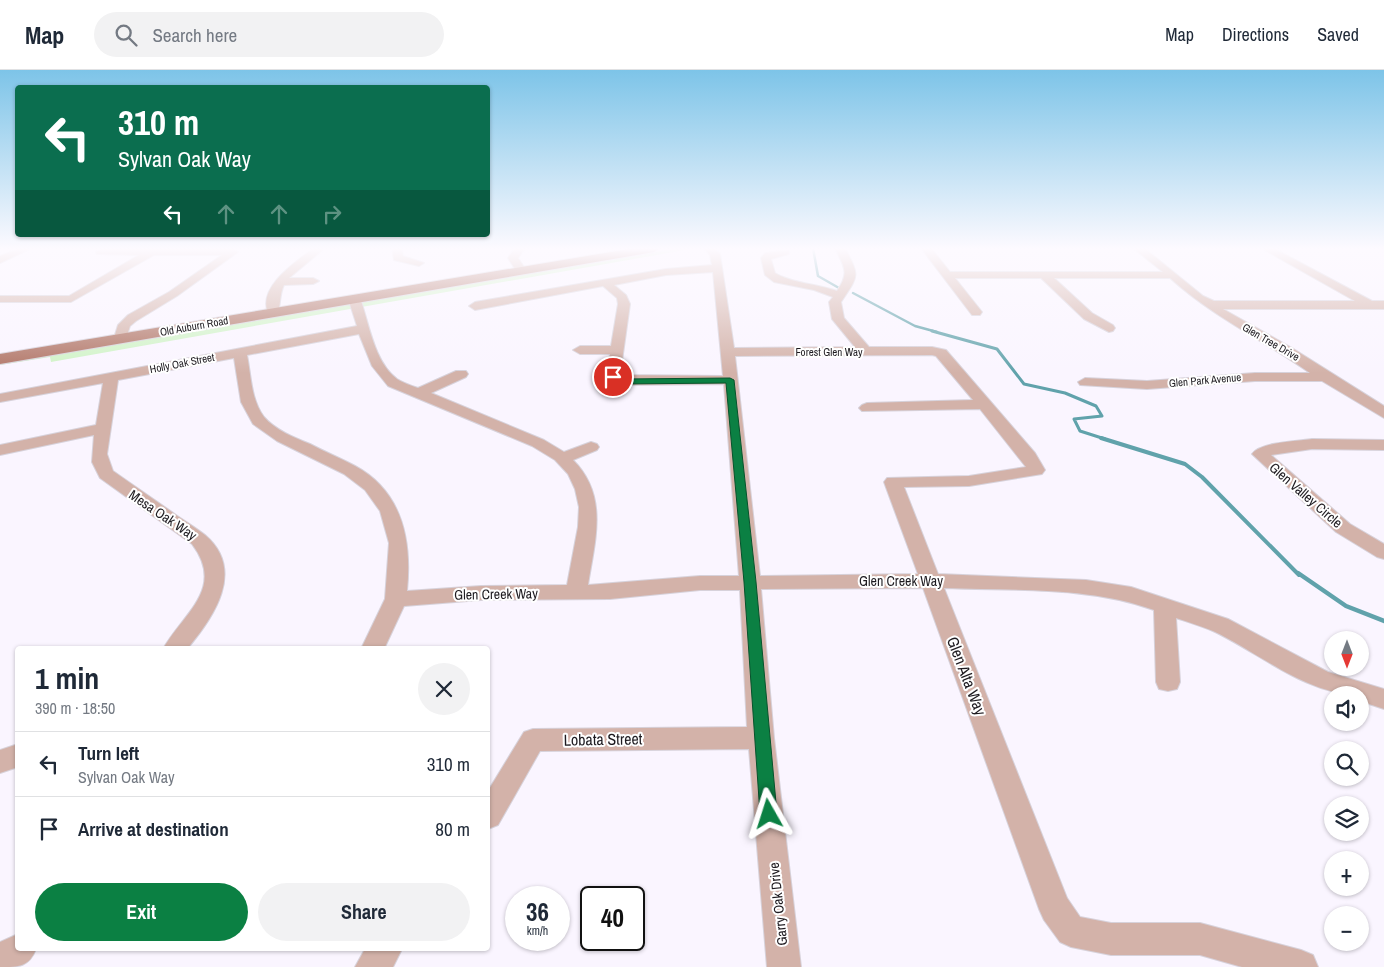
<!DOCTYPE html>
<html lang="en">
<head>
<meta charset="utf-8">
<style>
  body { margin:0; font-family:"Archivo Narrow",sans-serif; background:#f2f2f3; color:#1f2937; height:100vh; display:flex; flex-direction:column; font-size:19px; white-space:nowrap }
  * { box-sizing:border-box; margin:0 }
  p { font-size:16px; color:#747a83 }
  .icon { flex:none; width:28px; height:28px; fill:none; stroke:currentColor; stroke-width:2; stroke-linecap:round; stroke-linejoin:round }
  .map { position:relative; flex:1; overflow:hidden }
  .side { position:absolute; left:15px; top:576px; width:475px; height:305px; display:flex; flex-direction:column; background:#fff; border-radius:5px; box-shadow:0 1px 4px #0004 }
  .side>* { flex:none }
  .hud { position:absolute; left:15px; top:15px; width:475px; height:152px; border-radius:5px; box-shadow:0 1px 4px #0004; background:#0b6e4f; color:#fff; overflow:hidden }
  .needle { width:32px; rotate:180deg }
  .tools { position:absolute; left:1324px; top:561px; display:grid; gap:10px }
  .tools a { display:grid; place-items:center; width:45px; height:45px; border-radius:50%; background:#fff; box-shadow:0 1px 4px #0004; font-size:25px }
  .speed { position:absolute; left:505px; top:816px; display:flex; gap:10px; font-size:25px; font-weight:700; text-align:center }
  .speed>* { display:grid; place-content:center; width:65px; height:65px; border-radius:50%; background:#fff; box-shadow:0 1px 4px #0004; line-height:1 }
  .speed small { font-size:12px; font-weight:400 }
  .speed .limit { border:2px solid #111; border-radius:8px; background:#fff; color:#111 }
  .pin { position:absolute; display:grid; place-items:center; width:42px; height:42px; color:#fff; margin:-21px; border:2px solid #fff; border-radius:50%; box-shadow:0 1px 5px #0007 }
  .me { position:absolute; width:55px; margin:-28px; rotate:354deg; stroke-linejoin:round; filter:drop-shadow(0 0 4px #0008) }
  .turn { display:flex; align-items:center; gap:18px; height:105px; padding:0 20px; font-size:22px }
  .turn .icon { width:65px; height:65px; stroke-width:2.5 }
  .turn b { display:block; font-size:35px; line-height:42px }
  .lanes { display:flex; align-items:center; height:48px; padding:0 20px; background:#0003; justify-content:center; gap:25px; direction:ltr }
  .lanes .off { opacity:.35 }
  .round { display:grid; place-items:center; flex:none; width:52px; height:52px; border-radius:26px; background:#f2f2f3 }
  .summary { display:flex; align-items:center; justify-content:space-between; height:85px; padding:0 20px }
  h1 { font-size:30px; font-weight:700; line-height:38px }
  .button { display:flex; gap:10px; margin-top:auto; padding:10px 20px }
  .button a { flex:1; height:58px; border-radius:30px; background:#0b8043; color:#fff; font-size:20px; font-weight:700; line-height:58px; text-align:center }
  .button a+a { background:#f2f2f3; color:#1f2937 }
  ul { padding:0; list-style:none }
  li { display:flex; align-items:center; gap:15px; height:65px; padding:0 20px; border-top:1px solid #e0e1e3 }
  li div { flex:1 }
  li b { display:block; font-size:19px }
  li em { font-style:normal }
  header { display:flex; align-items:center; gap:30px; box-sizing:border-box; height:70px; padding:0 25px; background:#fff; border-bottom:1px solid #e0e1e3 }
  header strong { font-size:24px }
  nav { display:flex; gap:28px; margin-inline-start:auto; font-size:18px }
  .search { width:350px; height:45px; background:#f2f2f3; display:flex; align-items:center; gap:12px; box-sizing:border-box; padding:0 18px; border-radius:28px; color:#747a83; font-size:19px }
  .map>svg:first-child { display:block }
</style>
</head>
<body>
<header>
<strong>Map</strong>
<div class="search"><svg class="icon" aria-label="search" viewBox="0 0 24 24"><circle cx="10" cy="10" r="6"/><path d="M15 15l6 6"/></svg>Search here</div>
<nav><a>Map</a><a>Directions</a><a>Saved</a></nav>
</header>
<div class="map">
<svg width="1384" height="897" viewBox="0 0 1384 897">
  <rect width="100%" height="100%" fill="#faf5ff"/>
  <path fill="#d0f3c7" d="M 679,178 L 696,178 L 51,292 L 50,287 L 0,295 L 0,292 Z"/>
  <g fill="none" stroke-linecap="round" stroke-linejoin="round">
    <g stroke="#60a2ab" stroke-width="2.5">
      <path d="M 813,178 L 818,206 L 839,218"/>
      <path d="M 853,223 L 915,256 L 937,262"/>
    </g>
    <path stroke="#60a2ab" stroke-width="3" d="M 932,261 L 997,279 L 1024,314 L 1065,323 L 1096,336 L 1102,346 L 1074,349 L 1080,361 L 1105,369"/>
    <path stroke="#60a2ab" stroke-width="4" d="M 1101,368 L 1185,394 L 1202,407 L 1299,505"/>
    <path stroke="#60a2ab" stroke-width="4.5" d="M 1298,503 L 1346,536 L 1384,551"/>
    <defs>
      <g id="minor">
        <path d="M 20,178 L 32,178 L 0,193 L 0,186 Z"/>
        <path d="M 314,178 L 325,178 L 289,208 L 313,208 L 319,211 L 313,214 L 284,215 C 279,225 281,236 277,245 L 269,245 C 255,218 297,191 314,178 Z"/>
        <path d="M 392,178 L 402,178 L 403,186 L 424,193 L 419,196 L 394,190 Z"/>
        <path d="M 515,178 L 525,178 L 518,188 L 526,200 L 525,202 L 517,202 L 508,188 Z"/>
        <path d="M 704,178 L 714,178 L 720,184 L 734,278 L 855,277 L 832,249 L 829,232 L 833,227 L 814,220 L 774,212 L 765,205 L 761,188 L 765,183 L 789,180 L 789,184 L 771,189 L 775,203 C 791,213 818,214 837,221 C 850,202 844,197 835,178 L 845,178 C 860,207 859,205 841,232 L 844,248 L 869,277 L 932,277 L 946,280 L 1035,383 L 1045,400 L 1042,404 L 969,416 L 904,417 L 938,504 L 1086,510 L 1131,517 L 1228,549 L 1328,602 L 1384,619 L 1384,639 L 1360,631 L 1360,625 C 1306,625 1260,583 1213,561 C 1201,556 1188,552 1176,548 L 1180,612 L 1177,619 L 1168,621 L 1159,619 L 1156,612 L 1154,540 C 1088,516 1014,521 944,518 L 1067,828 L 1080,847 L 1111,853 L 1200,853 L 1301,880 L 1313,885 L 1318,897 L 1242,897 L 1200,885 L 1111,885 L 1071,877 L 1060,872 L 1044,850 L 1039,839 L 923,518 L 761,519 L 774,668 L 801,897 L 767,897 L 749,679 L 540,681 L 498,755 L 488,759 L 488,721 L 524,662 L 533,659 L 747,657 L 740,520 L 700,520 L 610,529 L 481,530 L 404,536 L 384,579 L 361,579 L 385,529 L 389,473 L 380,441 L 365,420 L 344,404 L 277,371 L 253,354 L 241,332 L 234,288 L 118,310 L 107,384 L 113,401 C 134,416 155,430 176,445 C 186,452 196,458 205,465 C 246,500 214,547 187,579 L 163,579 C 183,543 226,519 192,474 L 100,408 L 92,392 L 94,365 L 0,385 L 0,375 L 96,355 L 103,313 L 0,332 L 0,324 L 357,256 L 348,228 L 354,225 L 360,228 C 369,253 374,292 397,309 C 403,313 412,316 418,318 L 456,301 L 466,301 L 468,304 L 466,307 L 431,323 L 544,370 L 564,382 L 591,372 L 597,374 L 599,377 L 597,380 L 573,390 C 609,426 595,470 588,515 L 700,506 L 739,506 L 724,314 L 622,315 L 606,307 L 610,284 L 580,284 L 573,280 L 580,276 L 611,276 L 618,234 L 617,228 L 603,216 L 475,240 L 469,236 L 475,232 L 666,199 L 712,195 L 710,185 ZM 713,202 L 723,306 L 620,305 L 630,234 L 626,225 L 614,215 L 666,205 ZM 359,264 L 372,296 L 388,316 L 532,376 L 555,390 L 568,404 L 575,419 L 579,437 L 578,457 L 567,515 L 481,516 L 407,521 C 412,471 403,422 355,396 C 340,388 325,382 310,374 C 295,368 275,360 264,347 C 251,330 251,305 247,285 ZM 932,285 L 936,286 L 973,330 L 867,333 L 862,335 L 859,338 L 862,341 L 980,339 L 1026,397 L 969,406 L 887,408 L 884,412 L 918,504 L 760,506 L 735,286 Z"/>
        <path d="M 921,178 L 931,178 L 950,202 L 1163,202 L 1133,178 L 1144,178 L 1203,226 L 1214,231 L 1355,231 L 1261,178 L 1273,178 L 1372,231 L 1384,231 L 1384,239 L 1223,239 L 1292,278 L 1384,336 L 1384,348 L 1322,311 L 1255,311 L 1147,319 L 1080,315 L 1078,312 L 1085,308 L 1147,311 L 1255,303 L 1310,303 C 1263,270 1213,247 1170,208 L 1054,208 L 1092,243 L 1113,255 L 1115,258 L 1113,261 L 1109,262 L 1084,249 L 1041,208 L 955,208 L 982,242 L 980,245 L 972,245 Z"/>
        <path d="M 101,179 L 233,179 L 238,182 L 177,226 L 136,251 L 130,256 L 125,271 L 120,272 L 114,268 L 118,255 L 128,245 L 169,222 L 222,185 L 154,185 L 71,232 L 0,232 L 0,226 L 69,226 L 139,185 L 97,184 L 96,182 Z"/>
        <path d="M 1312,369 L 1384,370 L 1384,380 L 1312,379 L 1271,385 L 1350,454 L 1384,474 L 1384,489 L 1377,487 L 1336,462 L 1252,384 C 1260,372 1298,371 1312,369 Z"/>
        <path d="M 18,674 L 18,697 L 0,703 L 0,680 Z"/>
        <path d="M 18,864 L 18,879 L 36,879 C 29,897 19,897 0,897 L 0,872 Z"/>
        <path d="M 365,879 L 402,879 L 393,897 L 355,897 Z"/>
      </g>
      <path id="major" d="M 635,178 L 660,178 L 654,182 L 0,294 L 0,284 Z"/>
    </defs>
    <use href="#minor" stroke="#d7d2db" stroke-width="2"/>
    <use href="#major" stroke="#d7d2db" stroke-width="2"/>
    <use href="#minor" fill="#d3b2a9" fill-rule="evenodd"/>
    <use href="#major" fill="#b17667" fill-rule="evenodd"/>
  </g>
  <linearGradient id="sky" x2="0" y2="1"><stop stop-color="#7dc4e8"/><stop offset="0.59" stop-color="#fdfaff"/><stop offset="1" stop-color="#fdfaff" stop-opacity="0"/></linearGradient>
  <rect width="1384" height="303" fill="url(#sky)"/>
  <path fill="#0b8043" stroke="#07532c" d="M 613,304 L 623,309 L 730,308 L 734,310 L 756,512 L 777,744 L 775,750 L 769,752 L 763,750 L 760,744 L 744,512 L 726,313 L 622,314 L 609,307 Z"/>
  <g text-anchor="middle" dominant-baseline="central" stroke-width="4" stroke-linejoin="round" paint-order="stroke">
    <g font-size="11" fill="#1e1b20" stroke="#fff">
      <text transform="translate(194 256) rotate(-10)">Old Auburn Road</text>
      <text transform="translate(1271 272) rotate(30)">Glen Tree Drive</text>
      <text x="829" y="282">Forest Glen Way</text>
      <text transform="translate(182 293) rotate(-11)">Holly Oak Street</text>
      <text transform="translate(1205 310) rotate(-5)">Glen Park Avenue</text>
    </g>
    <g font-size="14" fill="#1e1b20" stroke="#fff">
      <text transform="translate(1306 425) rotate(41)">Glen Valley Circle</text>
      <text transform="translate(163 445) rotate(34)">Mesa Oak Way</text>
      <text x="901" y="511">Glen Creek Way</text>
      <text transform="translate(496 524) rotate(-1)">Glen Creek Way</text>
      <text transform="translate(778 834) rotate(-96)">Garry Oak Drive</text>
    </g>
    <g font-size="16" fill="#1e1b20" stroke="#fff">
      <text transform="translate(967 606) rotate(69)">Glen Alta Way</text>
      <text transform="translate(603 669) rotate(-1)">Lobata Street</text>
    </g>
  </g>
</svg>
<div class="tools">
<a><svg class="needle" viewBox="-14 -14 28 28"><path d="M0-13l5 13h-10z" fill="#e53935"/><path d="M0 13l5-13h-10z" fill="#747a83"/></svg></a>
<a><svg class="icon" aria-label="sound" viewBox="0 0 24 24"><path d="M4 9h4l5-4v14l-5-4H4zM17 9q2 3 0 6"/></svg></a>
<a><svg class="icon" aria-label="search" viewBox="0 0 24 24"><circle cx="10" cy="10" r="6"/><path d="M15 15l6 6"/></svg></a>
<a><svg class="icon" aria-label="layers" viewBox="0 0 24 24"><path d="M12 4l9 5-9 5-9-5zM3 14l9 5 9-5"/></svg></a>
<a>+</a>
<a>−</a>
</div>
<div class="speed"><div>36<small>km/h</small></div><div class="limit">40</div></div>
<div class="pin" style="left:613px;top:307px;background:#d93025"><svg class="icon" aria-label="arrive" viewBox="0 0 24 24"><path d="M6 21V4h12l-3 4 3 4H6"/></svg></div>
<svg class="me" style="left:769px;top:744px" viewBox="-20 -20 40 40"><path d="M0-17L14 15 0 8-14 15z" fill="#0b8043" stroke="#fff" stroke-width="4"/></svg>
<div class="hud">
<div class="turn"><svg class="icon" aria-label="left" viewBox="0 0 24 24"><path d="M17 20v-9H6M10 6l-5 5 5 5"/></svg><div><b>310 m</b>Sylvan Oak Way</div></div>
<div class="lanes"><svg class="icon" aria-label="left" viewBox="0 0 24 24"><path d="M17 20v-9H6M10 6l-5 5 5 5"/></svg><svg class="icon off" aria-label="ahead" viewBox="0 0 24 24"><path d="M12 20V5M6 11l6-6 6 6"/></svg><svg class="icon off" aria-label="ahead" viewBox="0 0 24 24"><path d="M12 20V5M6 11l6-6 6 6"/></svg><svg class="icon off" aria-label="right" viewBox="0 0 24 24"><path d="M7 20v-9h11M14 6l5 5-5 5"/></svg></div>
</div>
<section class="side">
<div class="summary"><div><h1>1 min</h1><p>390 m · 18:50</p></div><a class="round"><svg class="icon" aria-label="close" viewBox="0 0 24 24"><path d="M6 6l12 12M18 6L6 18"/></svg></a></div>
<ul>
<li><svg class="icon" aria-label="left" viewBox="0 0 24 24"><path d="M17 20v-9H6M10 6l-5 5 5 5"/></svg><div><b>Turn left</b><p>Sylvan Oak Way</p></div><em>310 m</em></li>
<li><svg class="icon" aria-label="arrive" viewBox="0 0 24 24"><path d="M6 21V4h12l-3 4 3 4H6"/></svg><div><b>Arrive at destination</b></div><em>80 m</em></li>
</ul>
<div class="button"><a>Exit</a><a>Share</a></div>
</section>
</div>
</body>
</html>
